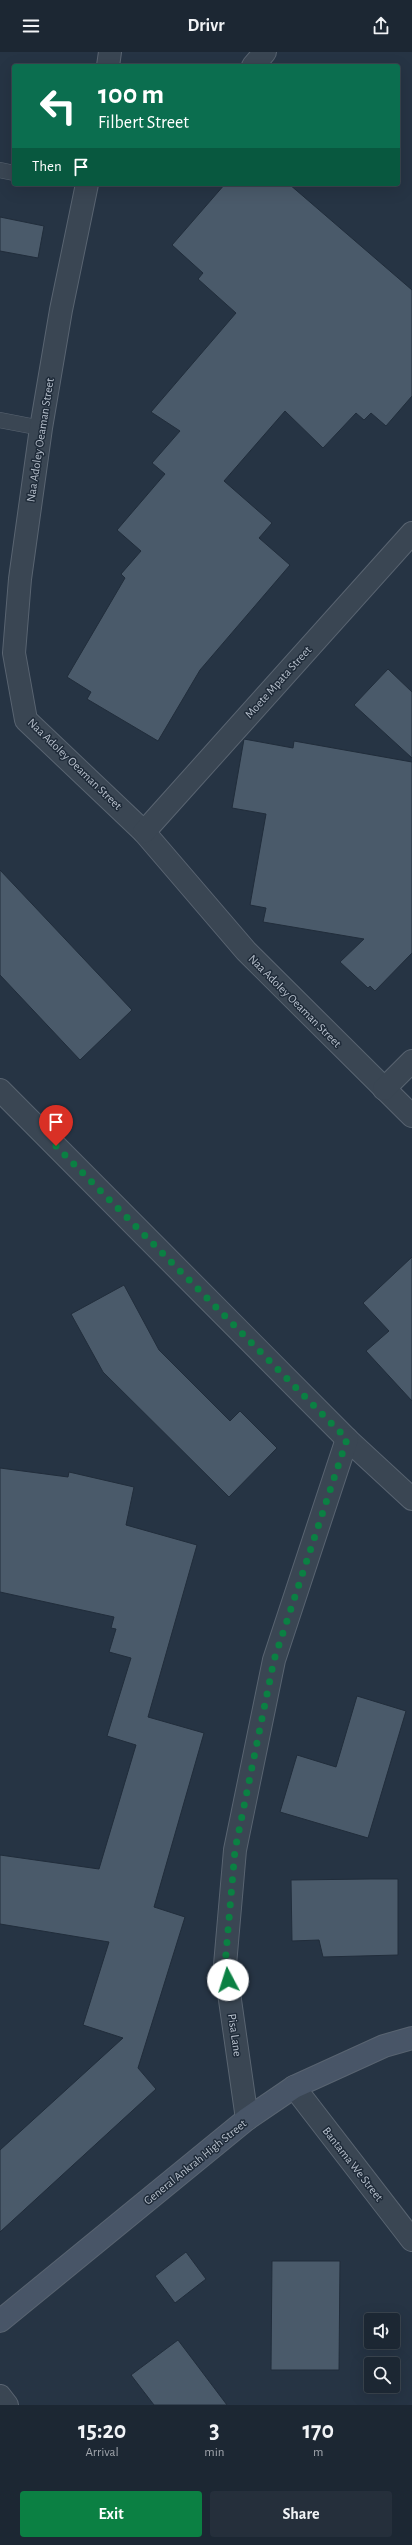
<!DOCTYPE html>
<html lang="en">
<head>
<meta charset="utf-8">
<style>
  body { margin:0; font-family:"Alegreya Sans",sans-serif; background:#252f3b; color:#f1f3f6; height:100vh; display:flex; flex-direction:column; font-size:15px; white-space:nowrap }
  * { box-sizing:border-box; margin:0 }
  p { font-size:13px; color:#a0a5ac }
  .icon { flex:none; width:22px; height:22px; fill:none; stroke:currentColor; stroke-width:2; stroke-linecap:round; stroke-linejoin:round }
  .map { position:relative; height:2353px; overflow:hidden }
  .sheet { display:flex; flex-direction:column; background:#1c2733; flex:1 }
  .sheet>* { flex:none }
  .top-card { position:absolute; left:12px; top:12px; width:388px; height:122px; border-radius:4px; box-shadow:0 4px 16px #0002,0 0 0 1px #3a444e; background:#0b6e4f; color:#fff; overflow:hidden }
  .tools { position:absolute; left:364px; top:2261px; display:grid; gap:8px }
  .tools a { display:grid; place-items:center; width:36px; height:36px; border-radius:4px; background:#1c2733; box-shadow:0 4px 16px #0002,0 0 0 1px #3a444e; font-size:20px }
  .pin { position:absolute; display:grid; place-items:center; width:34px; height:34px; color:#fff; margin:-41px -17px; border-radius:50% 50% 50% 0; rotate:-45deg; box-shadow:0 0 4px #0007 }
  .pin .icon { rotate:45deg }
  .me { position:absolute; width:44px; margin:-22px; rotate:355deg; stroke-linejoin:round; filter:drop-shadow(0 0 3px #0008) }
  .turn { display:flex; align-items:center; gap:14px; height:84px; padding:0 20px; font-size:18px }
  .turn .icon { width:52px; height:52px; stroke-width:2.5 }
  .turn b { display:block; font-size:28px; line-height:34px }
  .then { display:flex; align-items:center; height:38px; padding:0 20px; background:#0003; gap:8px; font-size:15px }
  .eta { display:flex; justify-content:space-evenly; align-items:center; height:68px; text-align:center }
  .eta b { font-size:24px; font-weight:600; line-height:28px }
  .button { display:flex; gap:8px; margin-top:auto; padding:8px 20px }
  .button a { flex:1; height:46px; border-radius:4px; background:#0b8043; color:#fff; font-size:16px; font-weight:600; line-height:46px; text-align:center }
  .button a+a { background:#252f3b; color:#f1f3f6 }
  header { display:flex; justify-content:space-between; align-items:center; height:52px; padding:0 20px; background:#1c2733; font-size:18px; font-weight:600 }
  .map>svg:first-child { display:block }
</style>
</head>
<body>
<header><svg class="icon" aria-label="menu" viewBox="0 0 24 24"><path d="M4 6h16M4 12h16M4 18h16"/></svg>Drivr<svg class="icon" aria-label="share" viewBox="0 0 24 24"><path d="M12 15V3M7 8l5-5 5 5M5 13v7h14v-7"/></svg></header>
<div class="map">
<svg width="412" height="2353" viewBox="0 0 412 2353">
  <rect width="100%" height="100%" fill="#263444"/>
  <g fill="#4a5a6a" stroke="#212d3b">
    <path d="M 225,132 L 289,132 L 412,238 L 412,344 L 386,374 L 371,361 L 364,368 L 356,361 L 323,396 L 285,359 L 224,429 L 272,471 L 259,486 L 290,513 L 200,618 L 158,689 L 87,647 L 91,640 L 67,625 L 125,526 L 121,522 L 141,499 L 117,478 L 165,422 L 152,411 L 180,379 L 151,360 L 236,261 L 198,227 L 203,221 L 172,193 Z"/>
    <path d="M 0,165 L 44,174 L 38,206 L 0,199 Z"/>
    <path d="M 388,617 L 412,640 L 412,706 L 354,653 Z"/>
    <path d="M 244,687 L 293,696 L 294,689 L 412,710 L 412,901 L 375,939 L 370,934 L 368,936 L 340,910 L 364,887 L 263,870 L 266,856 L 250,853 L 266,762 L 232,756 Z"/>
    <path d="M 0,818 L 132,958 L 80,1008 L 0,923 Z"/>
    <path d="M 412,1205 L 412,1349 L 366,1299 L 389,1279 L 363,1251 Z"/>
    <path d="M 124,1233 L 159,1298 L 230,1369 L 240,1359 L 277,1396 L 229,1445 L 103,1320 L 71,1262 Z"/>
    <path d="M 0,1416 L 68,1425 L 69,1420 L 134,1435 L 126,1473 L 197,1493 L 148,1665 L 204,1681 L 154,1855 L 185,1865 L 138,2016 L 156,2037 L 0,2180 L 0,2098 L 123,1986 L 83,1973 L 109,1890 L 0,1872 L 0,1803 L 99,1817 L 136,1693 L 107,1684 L 131,1606 L 109,1600 L 116,1577 L 111,1576 L 114,1565 L 0,1540 Z"/>
    <path d="M 357,1644 L 406,1659 L 368,1786 L 280,1760 L 297,1703 L 336,1715 Z"/>
    <path d="M 370,1827 L 398,1827 L 398,1903 L 323,1905 L 319,1888 L 292,1889 L 291,1828 Z"/>
    <path d="M 186,2200 L 206,2227 L 175,2251 L 155,2224 Z"/>
    <path d="M 272,2209 L 340,2209 L 339,2318 L 271,2318 Z"/>
    <path d="M 178,2288 L 227,2353 L 154,2353 L 131,2323 Z"/>
  </g>
  <g fill="none" stroke-linecap="round" stroke-linejoin="round">
    <defs>
      <g id="lane">
        <path d="M 0,118 L 14,121"/>
        <path d="M 0,368 L 41,376"/>
      </g>
      <g id="street">
        <path d="M 108,14 L 110,0"/>
        <path d="M 253,14 L 265,0"/>
        <path d="M 87,132 L 61,258 L 41,376 L 20,527 L 14,601 L 26,668 L 144,780 L 246,899 L 412,1064"/>
        <path d="M 144,780 L 412,481"/>
        <path d="M 384,1037 L 412,1009"/>
        <path d="M 0,1038 L 347,1387 L 412,1447"/>
        <path d="M 294,2035 L 412,2188"/>
        <path d="M 247,2067 L 225,1913 L 235,1798 L 274,1608 L 347,1387"/>
        <path d="M 0,2344 L 7,2353"/>
      </g>
      <path id="secondary" d="M 0,2269 L 247,2067 L 294,2035 L 384,1994 L 412,1986"/>
    </defs>
    <use href="#lane" stroke="#596471" stroke-width="16"/>
    <use href="#street" stroke="#596471" stroke-width="24"/>
    <use href="#secondary" stroke="#596471" stroke-width="24"/>
    <use href="#lane" stroke="#3a4653" stroke-width="15"/>
    <use href="#street" stroke="#3a4653" stroke-width="22"/>
    <use href="#secondary" stroke="#485567" stroke-width="22"/>
  </g>
  <g fill="none" stroke-linecap="round" stroke-linejoin="round">
    <path stroke="#0b8043" stroke-width="7" stroke-dasharray="0 12.6" d="M 56,1094 L 347,1387 L 274,1608 L 235,1798 L 225,1913 L 228,1928"/>
  </g>
  <g text-anchor="middle" dominant-baseline="central" stroke-width="3" stroke-linejoin="round" paint-order="stroke">
    <g font-size="12" fill="#b8c1cd" stroke="#1f2b39">
      <text transform="translate(40 388) rotate(-81)">Naa Adoley Oeaman Street</text>
      <text transform="translate(278 630) rotate(-48)">Moete Mpata Street</text>
      <text transform="translate(75 712) rotate(44)">Naa Adoley Oeaman Street</text>
      <text transform="translate(295 949) rotate(45)">Naa Adoley Oeaman Street</text>
      <text transform="translate(235 1983) rotate(82)">Pisa Lane</text>
      <text transform="translate(195 2110) rotate(-39)">General Ankrah High Street</text>
      <text transform="translate(353 2112) rotate(52)">Bantama We Street</text>
    </g>
  </g>
</svg>
<div class="tools">
<a><svg class="icon" aria-label="sound" viewBox="0 0 24 24"><path d="M4 9h4l5-4v14l-5-4H4zM17 9q2 3 0 6"/></svg></a>
<a><svg class="icon" aria-label="search" viewBox="0 0 24 24"><circle cx="10" cy="10" r="6"/><path d="M15 15l6 6"/></svg></a>
</div>
<div class="pin" style="left:56px;top:1094px;background:#d93025"><svg class="icon" aria-label="arrive" viewBox="0 0 24 24"><path d="M6 21V4h12l-3 4 3 4H6"/></svg></div>
<svg class="me" style="left:228px;top:1928px" viewBox="-20 -20 40 40"><circle r="19" fill="#fff"/><path d="M0-13L10 11 0 6-10 11z" fill="#0b8043"/></svg>
<div class="top-card">
<div class="turn"><svg class="icon" aria-label="left" viewBox="0 0 24 24"><path d="M17 20v-9H6M10 6l-5 5 5 5"/></svg><div><b>100 m</b>Filbert Street</div></div>
<div class="then">Then<svg class="icon" aria-label="arrive" viewBox="0 0 24 24"><path d="M6 21V4h12l-3 4 3 4H6"/></svg></div>
</div>
</div>
<section class="sheet">
<div class="eta">
<div><b>15:20</b><p>Arrival</p></div>
<div><b>3</b><p>min</p></div>
<div><b>170</b><p>m</p></div>
</div>
<div class="button"><a>Exit</a><a>Share</a></div>
</section>
</body>
</html>
